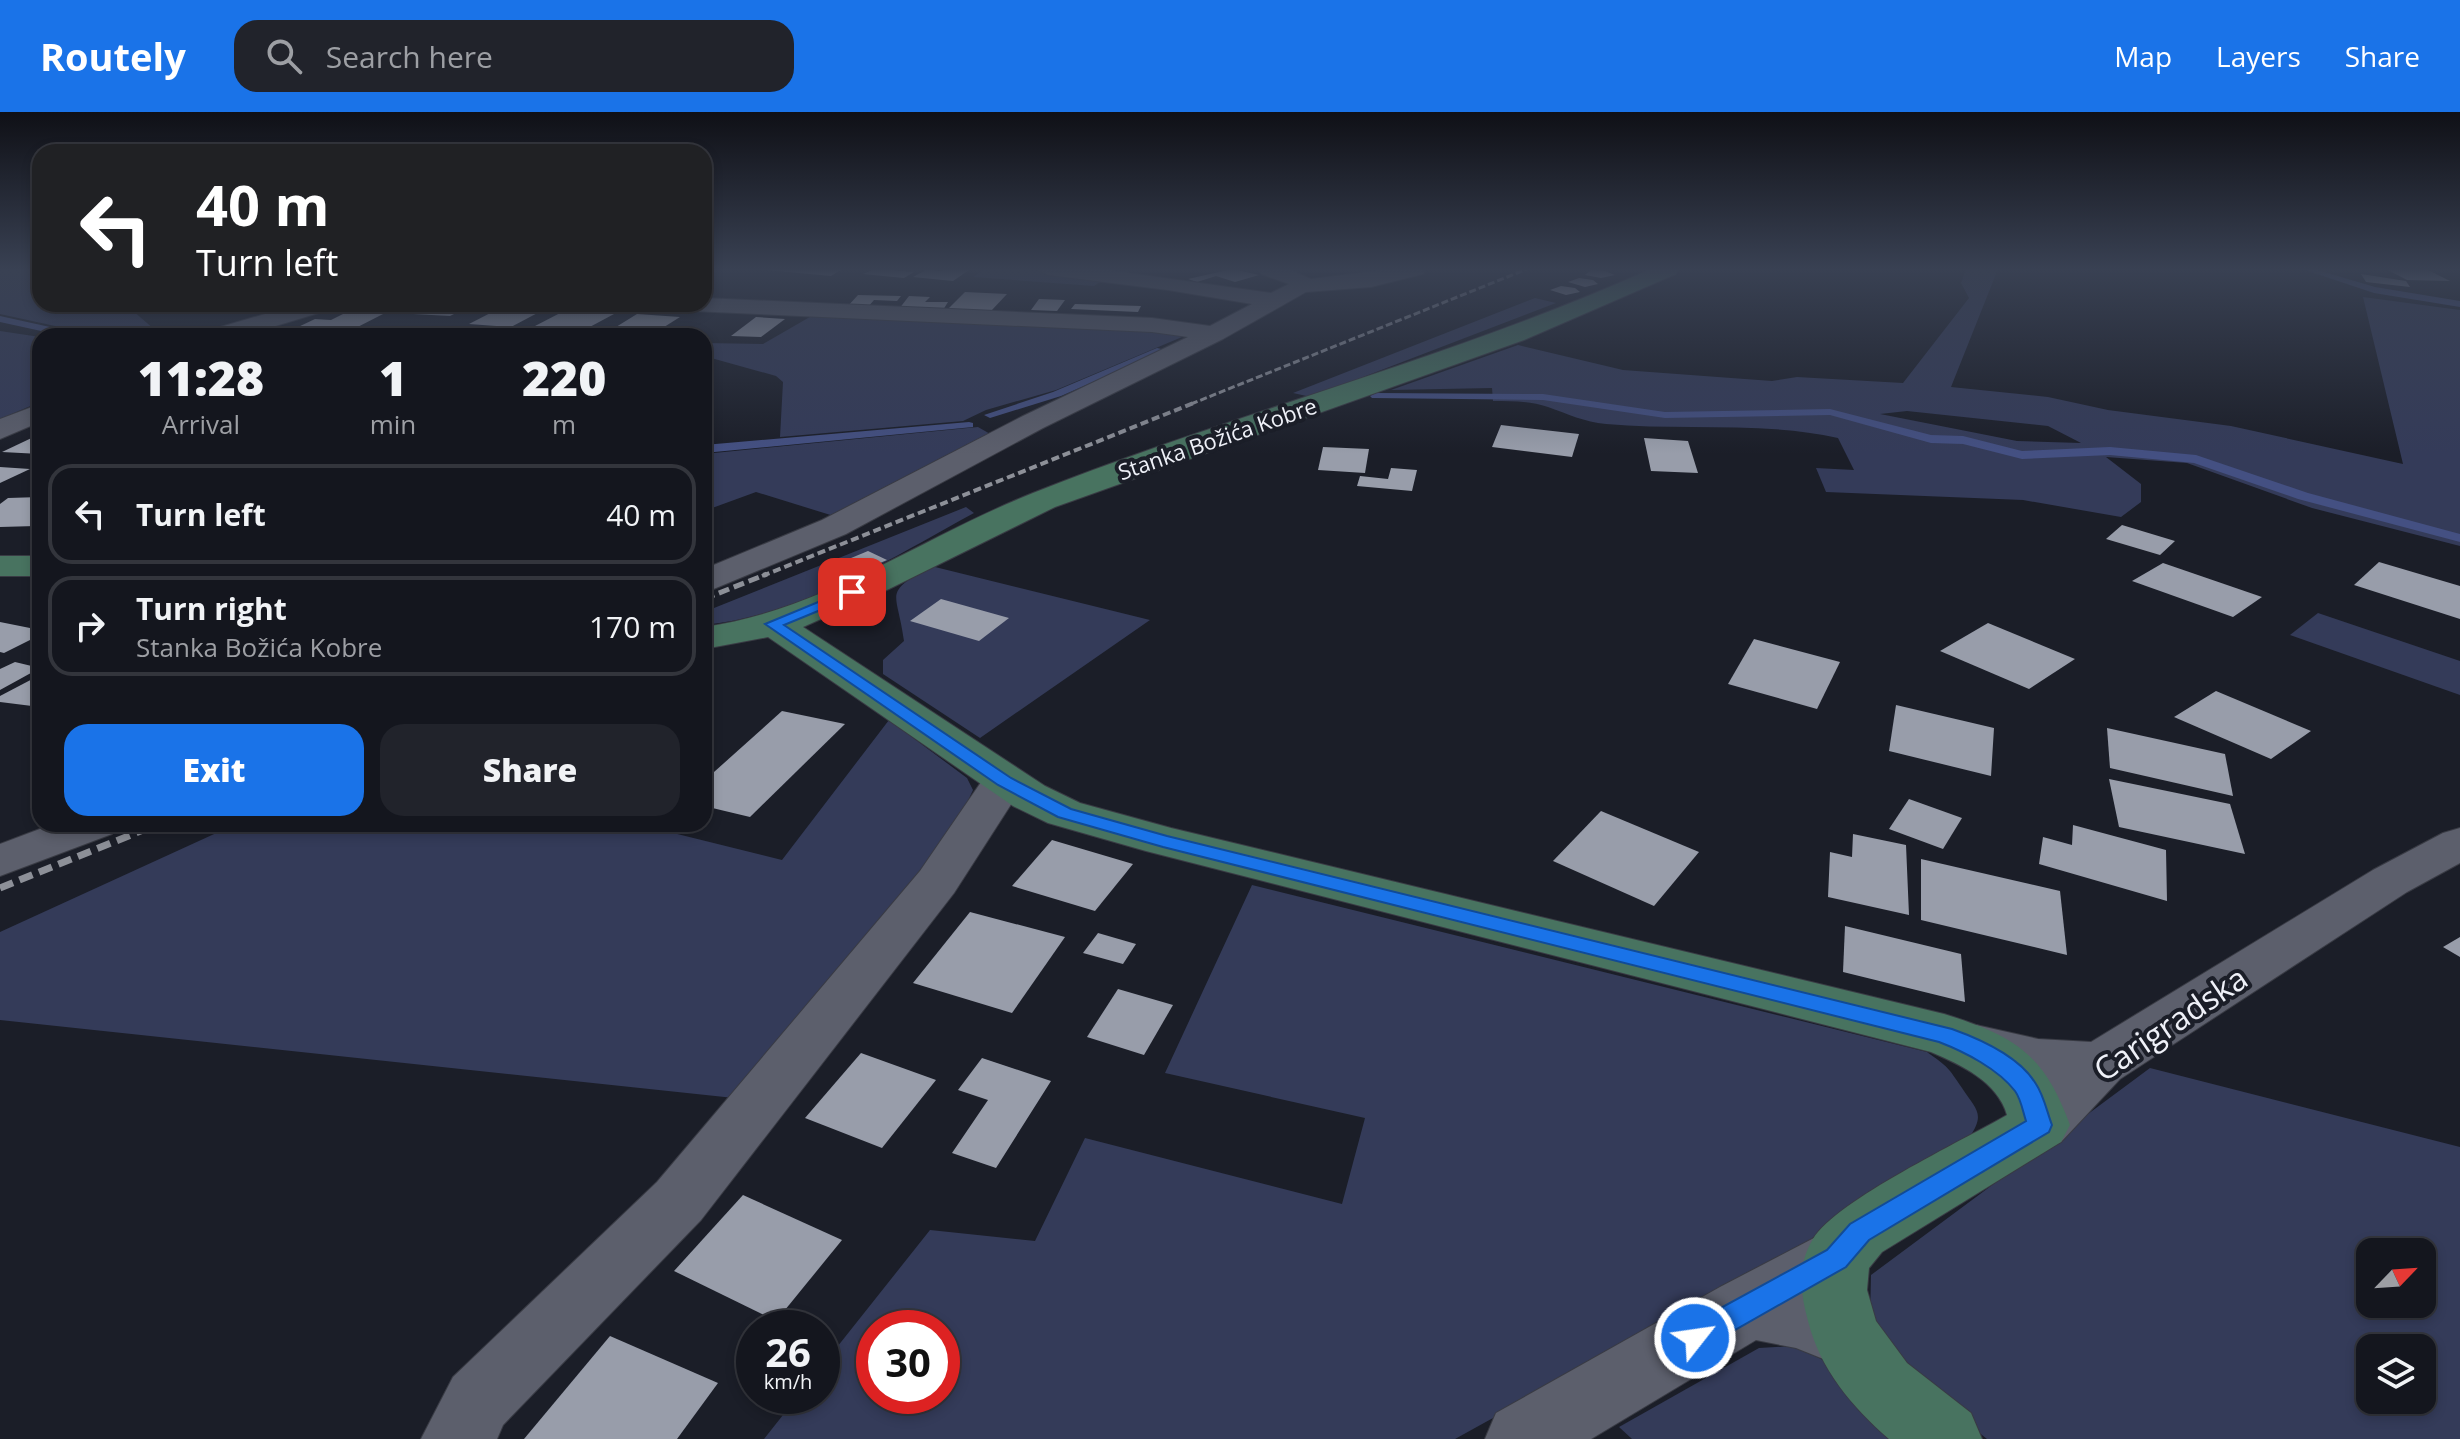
<!DOCTYPE html>
<html lang="en">
<head>
<meta charset="utf-8">
<style>
  body { margin:0; font-family:"Open Sans",sans-serif; background:#21232b; color:#f1f3f6; height:100vh; display:flex; flex-direction:column; font-size:30px; white-space:nowrap }
  * { box-sizing:border-box; margin:0 }
  p { font-size:26px; color:#9d9fa4 }
  .icon { flex:none; width:44px; height:44px; fill:none; stroke:currentColor; stroke-width:2; stroke-linecap:round; stroke-linejoin:round }
  .map { position:relative; flex:1; overflow:hidden }
  .details { position:absolute; left:32px; top:216px; width:680px; height:504px; display:flex; flex-direction:column; background:#14161e; border-radius:24px; box-shadow:0 4px 12px #0003,0 0 0 2px #33353c }
  .details>* { flex:none }
  .hud { position:absolute; left:32px; top:32px; width:680px; height:168px; border-radius:24px; box-shadow:0 4px 12px #0003,0 0 0 2px #33353c; background:#202124; color:#fff; overflow:hidden }
  .needle { width:52px; rotate:65deg }
  .buttons { position:absolute; left:2356px; top:1126px; display:grid; gap:16px }
  .buttons a { display:grid; place-items:center; width:80px; height:80px; border-radius:16px; background:#14161e; box-shadow:0 4px 12px #0003,0 0 0 2px #33353c; font-size:40px }
  .speed { position:absolute; left:736px; top:1198px; display:flex; gap:16px; font-size:40px; font-weight:700; text-align:center }
  .speed>* { display:grid; place-content:center; width:104px; height:104px; border-radius:50%; background:#14161e; box-shadow:0 4px 12px #0003,0 0 0 2px #33353c; line-height:1 }
  .speed small { font-size:20px; font-weight:400 }
  .speed .limit { border:12px solid #d22; background:#fff; color:#111 }
  .pin { position:absolute; display:grid; place-items:center; width:68px; height:68px; color:#fff; margin:-34px; border-radius:16px; box-shadow:0 4px 12px #0006 }
  .me { position:absolute; width:88px; margin:-44px; rotate:60deg; stroke-linejoin:round; filter:drop-shadow(0 0 6px #0008) }
  .turn { display:flex; align-items:center; gap:28px; height:168px; padding:0 32px; font-size:36px }
  .turn .icon { width:104px; height:104px; stroke-width:2.5 }
  .turn b { display:block; font-size:56px; line-height:68px }
  .eta { display:flex; justify-content:space-evenly; align-items:center; height:136px; text-align:center }
  .eta b { font-size:48px; font-weight:800; line-height:56px }
  .action { display:flex; gap:16px; margin-top:auto; padding:16px 32px }
  .action a { flex:1; height:92px; border-radius:24px; background:#1a73e8; color:#fff; font-size:32px; font-weight:800; line-height:92px; text-align:center }
  .action a+a { background:#21232b; color:#f1f3f6 }
  ul { padding:0; list-style:none }
  li { display:flex; align-items:center; gap:24px; height:100px; margin:0 16px 12px; padding:0 16px; border:4px solid #33353c; border-radius:24px }
  li div { flex:1 }
  li b { display:block; font-size:30px }
  li em { font-style:normal }
  header { display:flex; align-items:center; gap:48px; box-sizing:border-box; height:112px; padding:0 40px; background:#1a73e8; color:#fff }
  header strong { font-size:38px }
  nav { display:flex; gap:44px; margin-inline-start:auto; font-size:28px }
  .search { width:560px; height:72px; background:#21232b; display:flex; align-items:center; gap:20px; box-sizing:border-box; padding:0 28px; border-radius:24px; color:#9d9fa4; font-size:30px }
  .map>svg:first-child { display:block }
</style>
</head>
<body>
<header>
<strong>Routely</strong>
<div class="search"><svg class="icon" aria-label="search" viewBox="0 0 24 24"><circle cx="10" cy="10" r="6"/><path d="M15 15l6 6"/></svg>Search here</div>
<nav><a>Map</a><a>Layers</a><a>Share</a></nav>
</header>
<div class="map">
<svg width="2460" height="1327" viewBox="0 0 2460 1327">
  <rect width="100%" height="100%" fill="#1b1e28"/>
  <g fill="#343b59" fill-rule="evenodd">
    <path d="M 0,157 L 40,157 L 40,192 L 125,192 L 162,224 L 101,224 L 0,202 Z"/>
    <path d="M 984,157 L 1019,157 L 1106,166 L 1094,174 L 973,165 Z"/>
    <path d="M 1966,157 L 1998,157 L 1951,275 L 2048,285 L 2108,298 L 2231,314 L 2403,352 L 2363,185 L 2460,198 L 2460,434 L 2312,396 L 2187,351 L 2106,345 L 2141,372 L 2141,390 L 2121,405 L 2023,388 L 1826,380 L 1816,356 L 1854,358 L 1838,326 C 1763,309 1683,319 1606,312 C 1584,310 1568,302 1548,295 C 1530,289 1512,289 1493,289 L 1492,276 L 1391,278 L 1518,233 L 1623,258 L 1772,269 L 1797,265 L 1903,271 L 1969,186 L 1961,171 ZM 1907,299 L 2048,314 L 2081,331 L 2017,329 L 1880,302 Z"/>
    <path d="M 1535,186 L 1556,191 L 1311,285 L 1293,281 Z"/>
    <path d="M 815,202 L 1169,219 L 1182,225 L 1056,278 L 986,298 L 963,309 L 780,325 L 783,270 L 776,264 L 704,244 L 704,231 L 763,232 Z"/>
    <path d="M 0,219 L 40,225 L 40,290 L 0,307 Z"/>
    <path d="M 978,315 L 992,323 L 837,405 L 756,380 L 704,399 L 704,342 Z"/>
    <path d="M 966,395 L 974,401 C 888,448 804,502 704,513 L 704,500 Z"/>
    <path d="M 931,454 L 1150,508 L 980,626 L 883,562 L 883,548 L 904,529 C 897,477 882,483 931,454 Z"/>
    <path d="M 2318,501 L 2460,549 L 2460,583 L 2290,523 Z"/>
    <path d="M 889,608 L 967,666 L 973,678 L 948,731 L 734,986 L 0,908 L 0,820 L 236,712 L 637,712 L 782,748 Z"/>
    <path d="M 1252,773 L 1927,940 C 1948,955 1948,955 1962,976 C 1976,998 1986,1001 1969,1026 L 1797,1138 L 1455,1327 L 764,1327 L 798,1284 L 822,1284 L 822,1254 L 930,1118 L 1035,1129 L 1085,1026 L 1342,1092 L 1365,1006 L 1165,961 ZM 874,1216 L 942,1216 L 942,1284 L 874,1284 Z"/>
    <path d="M 2150,956 L 2460,1035 L 2460,1327 L 1987,1327 L 1909,1264 L 1870,1209 L 1871,1163 ZM 2370,1140 L 2422,1140 L 2422,1192 L 2370,1192 ZM 2370,1236 L 2422,1236 L 2422,1288 L 2370,1288 Z"/>
    <path d="M 1794,1234 L 1842,1257 L 1917,1327 L 1632,1327 L 1619,1315 L 1759,1236 Z"/>
  </g>
  <g fill="none" stroke-linecap="round" stroke-linejoin="round">
    <g fill="#445082" fill-rule="evenodd">
      <path d="M 2302,157 L 2314,157 L 2375,175 L 2460,189 L 2460,195 L 2374,181 Z"/>
      <path d="M 0,204 L 77,221 L 82,224 L 64,224 L 0,210 Z"/>
      <path d="M 1157,236 L 1166,238 L 1061,284 L 990,306 L 984,303 L 1053,280 Z"/>
      <path d="M 1376,281 L 1543,282 L 1665,300 L 1830,297 L 1931,323 L 1963,324 L 2022,339 L 2110,335 L 2196,343 L 2308,381 L 2460,422 L 2460,430 L 2298,387 L 2194,351 L 2110,343 L 2022,347 L 1963,332 L 1931,331 L 1830,303 L 1665,306 L 1543,288 L 1372,286 L 1370,284 Z"/>
      <path d="M 969,310 L 973,311 L 973,315 L 704,341 L 704,333 Z"/>
    </g>
  </g>
  <g fill="#989daa">
    <path d="M 757,157 L 842,157 L 831,164 Z"/>
    <path d="M 875,157 L 914,160 L 904,166 L 863,162 Z"/>
    <path d="M 946,157 L 969,158 L 953,169 L 913,165 L 926,158 L 942,159 Z"/>
    <path d="M 1232,157 L 1259,163 L 1235,170 L 1216,164 L 1197,170 L 1188,167 Z"/>
    <path d="M 2386,157 L 2426,157 L 2450,169 L 2407,168 Z"/>
    <path d="M 1591,158 L 1605,159 L 1615,163 L 1601,166 L 1585,163 Z"/>
    <path d="M 2361,162 L 2406,169 L 2410,175 L 2366,170 Z"/>
    <path d="M 1579,166 L 1593,168 L 1598,172 L 1585,175 L 1568,170 Z"/>
    <path d="M 1561,174 L 1575,176 L 1580,180 L 1566,183 L 1550,178 Z"/>
    <path d="M 965,180 L 1007,182 L 991,199 L 948,197 Z"/>
    <path d="M 858,183 L 901,184 L 897,189 L 874,188 L 868,195 L 847,195 Z"/>
    <path d="M 909,184 L 930,185 L 925,190 L 948,190 L 943,198 L 899,197 Z"/>
    <path d="M 1039,187 L 1065,188 L 1057,199 L 1031,198 Z"/>
    <path d="M 376,192 L 401,192 L 384,200 L 362,199 Z"/>
    <path d="M 433,192 L 474,192 L 450,204 L 413,202 Z"/>
    <path d="M 1075,192 L 1141,194 L 1138,200 L 1071,197 Z"/>
    <path d="M 504,194 L 545,197 L 511,215 L 469,212 Z"/>
    <path d="M 564,199 L 614,202 L 586,217 L 536,218 L 542,214 L 535,214 Z"/>
    <path d="M 347,200 L 385,201 L 340,224 L 279,224 L 315,207 L 331,208 Z"/>
    <path d="M 637,202 L 680,205 L 653,222 L 627,220 L 634,216 L 616,215 Z"/>
    <path d="M 756,205 L 785,207 L 761,225 L 731,224 Z"/>
    <path d="M 1501,313 L 1579,322 L 1572,345 L 1492,335 Z"/>
    <path d="M 40,322 L 40,342 L 2,340 Z"/>
    <path d="M 1644,326 L 1688,329 L 1698,361 L 1651,359 Z"/>
    <path d="M 1323,335 L 1369,337 L 1365,361 L 1318,358 Z"/>
    <path d="M 0,355 L 30,357 L 0,371 Z"/>
    <path d="M 1391,356 L 1417,358 L 1412,379 L 1357,374 L 1360,364 L 1388,367 Z"/>
    <path d="M 40,385 L 40,410 L 36,414 L 0,415 L 0,392 L 8,386 Z"/>
    <path d="M 2122,413 L 2175,429 L 2160,443 L 2106,427 Z"/>
    <path d="M 868,439 L 887,448 L 857,461 L 839,451 Z"/>
    <path d="M 2379,450 L 2460,474 L 2460,507 L 2354,473 Z"/>
    <path d="M 2163,451 L 2262,485 L 2233,505 L 2132,469 Z"/>
    <path d="M 941,487 L 1009,506 L 979,529 L 910,509 Z"/>
    <path d="M 0,510 L 40,518 L 40,523 L 4,541 L 0,540 Z"/>
    <path d="M 1988,511 L 2075,547 L 2029,577 L 1940,539 Z"/>
    <path d="M 1754,527 L 1840,550 L 1817,597 L 1728,572 Z"/>
    <path d="M 15,550 L 40,556 L 0,578 L 0,557 Z"/>
    <path d="M 40,563 L 40,595 L 0,590 L 0,584 Z"/>
    <path d="M 2216,579 L 2311,619 L 2271,647 L 2174,605 Z"/>
    <path d="M 1896,593 L 1994,616 L 1991,664 L 1889,639 Z"/>
    <path d="M 782,599 L 845,612 L 750,705 L 704,694 L 704,669 Z"/>
    <path d="M 2107,616 L 2225,642 L 2233,684 L 2110,656 Z"/>
    <path d="M 2109,667 L 2230,692 L 2245,742 L 2119,715 Z"/>
    <path d="M 1909,687 L 1962,706 L 1943,737 L 1889,717 Z"/>
    <path d="M 1601,699 L 1699,740 L 1654,794 L 1553,749 Z"/>
    <path d="M 2073,713 L 2166,738 L 2167,789 L 2039,752 L 2043,725 L 2072,733 Z"/>
    <path d="M 1853,722 L 1906,733 L 1909,803 L 1828,785 L 1830,740 L 1852,745 Z"/>
    <path d="M 1052,728 L 1133,752 L 1095,799 L 1012,774 Z"/>
    <path d="M 1921,747 L 2060,779 L 2067,843 L 1921,808 Z"/>
    <path d="M 970,800 L 1065,825 L 1012,901 L 913,871 Z"/>
    <path d="M 1845,814 L 1961,842 L 1965,890 L 1843,860 Z"/>
    <path d="M 1098,821 L 1136,832 L 1123,852 L 1083,841 Z"/>
    <path d="M 2460,825 L 2460,845 L 2443,835 Z"/>
    <path d="M 1118,877 L 1173,893 L 1144,943 L 1087,925 Z"/>
    <path d="M 861,941 L 936,968 L 882,1036 L 805,1006 Z"/>
    <path d="M 982,946 L 1051,969 L 996,1056 L 952,1041 L 988,988 L 958,978 Z"/>
    <path d="M 743,1083 L 842,1128 L 776,1209 L 674,1159 Z"/>
    <path d="M 610,1224 L 718,1271 L 677,1327 L 524,1327 Z"/>
  </g>
  <g fill="none" stroke-linecap="round" stroke-linejoin="round">
    <defs>
      <g id="street">
        <path d="M 1037,157 L 1100,157 L 1271,181 L 1289,172 L 1261,162 L 1259,157 L 1288,157 L 1311,167 L 1391,157 L 1426,157 L 1423,162 L 1371,175 L 1306,180 L 1223,227 L 1043,316 L 846,422 L 704,481 L 704,457 L 822,408 L 1023,304 L 1188,225 L 1152,220 L 692,199 L 684,197 L 681,192 L 704,192 L 704,186 L 1152,206 L 1210,214 L 1252,192 L 1168,178 L 1048,163 Z"/>
        <path d="M 299,192 L 335,192 L 332,197 L 242,224 L 204,224 L 207,219 Z"/>
        <path d="M 40,292 L 40,310 L 0,327 L 0,307 Z"/>
        <path d="M 1004,656 L 1020,660 L 1026,669 L 954,781 L 701,1108 L 503,1313 L 497,1327 L 421,1327 L 453,1265 L 657,1070 L 920,759 L 988,660 Z"/>
        <path d="M 53,712 L 119,712 L 112,722 L 0,764 L 0,732 Z"/>
        <path d="M 2460,716 L 2460,751 L 2407,780 L 2120,967 L 2061,1030 L 2040,1037 L 2019,1030 L 2010,1013 L 2019,996 L 2045,971 L 1956,949 L 1948,934 L 1956,919 L 1976,913 L 2038,927 L 2091,930 L 2373,758 L 2443,721 Z"/>
        <path d="M 1837,1117 L 1860,1126 L 1870,1146 L 1860,1166 L 1829,1185 L 1870,1201 L 1881,1224 L 1870,1247 L 1846,1256 L 1796,1236 L 1756,1228 L 1591,1327 L 1485,1327 L 1496,1301 L 1720,1175 L 1814,1126 Z"/>
      </g>
      <g id="secondary">
        <path d="M 1651,157 L 1679,157 L 1676,162 L 1524,228 L 1055,395 L 889,477 L 803,515 L 1045,674 L 1080,691 L 1171,716 L 1944,902 C 2015,924 2044,942 2070,1013 L 2061,1030 L 1882,1140 L 1869,1156 L 1867,1178 L 1876,1209 L 1907,1251 L 1971,1301 L 1982,1327 L 1889,1327 C 1852,1295 1820,1257 1808,1209 C 1800,1180 1797,1153 1813,1127 C 1837,1088 1962,1029 2007,1003 C 1997,969 1961,953 1931,940 L 1146,739 L 1048,711 L 1013,694 L 768,525 L 704,537 L 704,515 C 824,498 922,425 1033,381 C 1237,300 1450,247 1651,157 Z"/>
        <rect x="0" y="444" width="40" height="20"/>
      </g>
    </defs>
    <use href="#street" stroke="#393b44" stroke-width="2"/>
    <use href="#secondary" stroke="#393b44" stroke-width="2"/>
    <use href="#street" fill="#5c5f6c" fill-rule="evenodd"/>
    <use href="#secondary" fill="#487360" fill-rule="evenodd"/>
    <path stroke="#8d9098" stroke-width="3" stroke-dasharray="7 3" stroke-linecap="butt" d="M 1191,292 L 1527,157"/>
    <path stroke="#8d9098" stroke-width="4" stroke-dasharray="8 4" stroke-linecap="butt" d="M 762,464 L 1196,290"/>
    <path stroke="#8d9098" stroke-width="5" stroke-dasharray="11 5" stroke-linecap="butt" d="M 704,487 L 767,462"/>
    <path stroke="#8d9098" stroke-width="7" stroke-dasharray="14 7" stroke-linecap="butt" d="M 0,776 L 158,712"/>
  </g>
  <linearGradient id="sky" x2="0" y2="1"><stop stop-color="#0f1016"/><stop offset="0.46" stop-color="#394153"/><stop offset="1" stop-color="#394153" stop-opacity="0"/></linearGradient>
  <rect width="2460" height="342" fill="url(#sky)"/>
  <path fill="#1a73e8" stroke="#114b97" stroke-width="2" d="M 852,476 L 857,477 L 857,483 L 784,513 L 1011,666 L 1071,697 L 1167,724 L 1952,917 C 1980,927 2020,945 2036,972 C 2044,984 2047,1000 2052,1013 L 2049,1020 L 1869,1128 L 1846,1155 L 1705,1235 L 1695,1239 L 1684,1235 L 1680,1226 L 1684,1216 L 1827,1138 L 1850,1112 L 2026,1009 C 2023,1000 2021,987 2015,979 C 1998,957 1965,940 1939,930 L 1163,735 L 1058,705 L 998,673 L 765,512 Z"/>
  <g text-anchor="middle" dominant-baseline="central" stroke-width="8" stroke-linejoin="round" paint-order="stroke">
    <g font-size="22" fill="#eff1f8" stroke="#1b1e28">
      <text transform="translate(1217 326) rotate(-19)">Stanka Božića Kobre</text>
    </g>
    <g font-size="32" fill="#eff1f8" stroke="#1b1e28">
      <text transform="translate(2170 911) rotate(-34)">Carigradska</text>
    </g>
  </g>
</svg>
<div class="buttons">
<a><svg class="needle" viewBox="-14 -14 28 28"><path d="M0-13l5 13h-10z" fill="#e53935"/><path d="M0 13l5-13h-10z" fill="#9d9fa4"/></svg></a>
<a><svg class="icon" aria-label="layers" viewBox="0 0 24 24"><path d="M12 4l9 5-9 5-9-5zM3 14l9 5 9-5"/></svg></a>
</div>
<div class="speed"><div>26<small>km/h</small></div><div class="limit">30</div></div>
<div class="pin" style="left:852px;top:480px;background:#d93025"><svg class="icon" aria-label="arrive" viewBox="0 0 24 24"><path d="M6 21V4h12l-3 4 3 4H6"/></svg></div>
<svg class="me" style="left:1695px;top:1226px" viewBox="-20 -20 40 40"><circle r="17" fill="#1a73e8" stroke="#fff" stroke-width="3"/><path d="M0-11L8 9 0 5-8 9z" fill="#fff"/></svg>
<div class="hud">
<div class="turn"><svg class="icon" aria-label="left" viewBox="0 0 24 24"><path d="M17 20v-9H6M10 6l-5 5 5 5"/></svg><div><b>40 m</b>Turn left</div></div>
</div>
<section class="details">
<div class="eta">
<div><b>11:28</b><p>Arrival</p></div>
<div><b>1</b><p>min</p></div>
<div><b>220</b><p>m</p></div>
</div>
<ul>
<li><svg class="icon" aria-label="left" viewBox="0 0 24 24"><path d="M17 20v-9H6M10 6l-5 5 5 5"/></svg><div><b>Turn left</b></div><em>40 m</em></li>
<li><svg class="icon" aria-label="right" viewBox="0 0 24 24"><path d="M7 20v-9h11M14 6l5 5-5 5"/></svg><div><b>Turn right</b><p>Stanka Božića Kobre</p></div><em>170 m</em></li>
</ul>
<div class="action"><a>Exit</a><a>Share</a></div>
</section>
</div>
</body>
</html>
